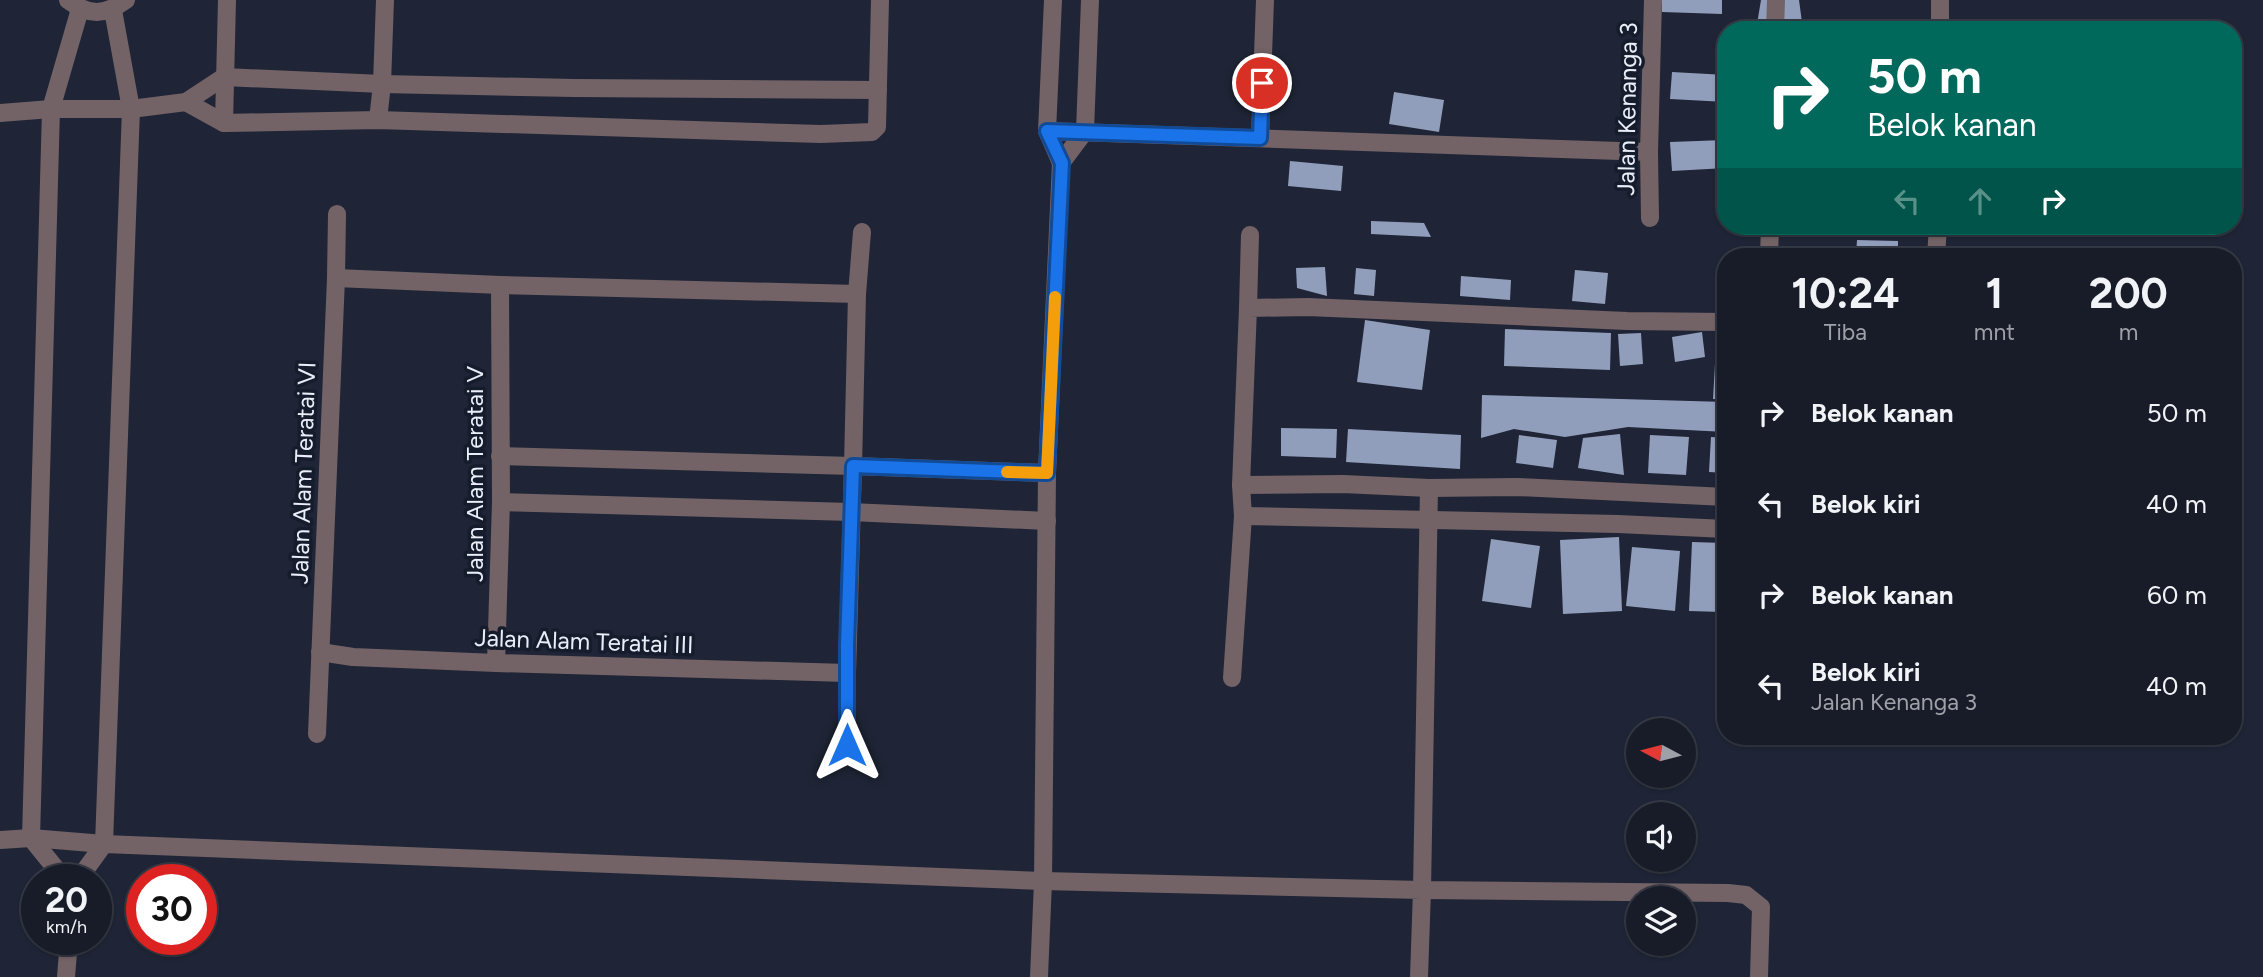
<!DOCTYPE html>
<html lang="id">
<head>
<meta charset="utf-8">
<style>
  body { margin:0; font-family:Figtree,sans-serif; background:#242934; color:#f1f3f6; height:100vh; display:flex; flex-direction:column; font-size:26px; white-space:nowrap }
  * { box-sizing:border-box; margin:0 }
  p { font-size:23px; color:#9ea1a8 }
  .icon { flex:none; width:38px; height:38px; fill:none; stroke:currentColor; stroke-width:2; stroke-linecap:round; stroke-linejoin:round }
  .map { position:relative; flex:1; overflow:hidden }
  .panel { position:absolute; left:1717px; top:248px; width:525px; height:497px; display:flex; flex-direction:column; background:#171c28; border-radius:28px; box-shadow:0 2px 5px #0004,0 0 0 2px #363a45 }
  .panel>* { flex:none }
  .banner { position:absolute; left:1717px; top:21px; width:525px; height:214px; border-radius:28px; box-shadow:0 2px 5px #0004,0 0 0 2px #363a45; background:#00695c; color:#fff; overflow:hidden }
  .needle { width:46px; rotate:277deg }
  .fabs { position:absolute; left:1626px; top:718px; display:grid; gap:14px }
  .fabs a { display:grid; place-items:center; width:70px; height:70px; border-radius:50%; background:#171c28; box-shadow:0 2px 5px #0004,0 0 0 2px #363a45; font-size:35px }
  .speed { position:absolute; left:21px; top:864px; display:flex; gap:14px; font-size:35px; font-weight:700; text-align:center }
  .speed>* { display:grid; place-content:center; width:91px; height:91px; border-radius:50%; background:#171c28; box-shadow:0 2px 5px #0004,0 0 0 2px #363a45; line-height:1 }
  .speed small { font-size:18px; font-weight:400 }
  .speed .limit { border:10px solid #d22; background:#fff; color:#111 }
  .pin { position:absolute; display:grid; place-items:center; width:60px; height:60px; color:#fff; margin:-30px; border:4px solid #fff; border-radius:50%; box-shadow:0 2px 7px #0007 }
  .me { position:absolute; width:77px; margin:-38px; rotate:0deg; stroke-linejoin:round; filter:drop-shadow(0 0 5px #0008) }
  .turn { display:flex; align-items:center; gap:24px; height:147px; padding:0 35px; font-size:32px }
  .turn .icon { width:91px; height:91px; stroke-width:2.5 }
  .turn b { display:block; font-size:49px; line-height:60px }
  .lanes { display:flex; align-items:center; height:66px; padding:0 35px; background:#0003; justify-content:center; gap:35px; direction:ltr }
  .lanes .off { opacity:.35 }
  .eta { display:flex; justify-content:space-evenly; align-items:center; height:119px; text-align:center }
  .eta b { font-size:42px; font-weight:700; line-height:49px }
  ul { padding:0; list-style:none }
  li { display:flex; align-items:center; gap:21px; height:91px; padding:0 35px }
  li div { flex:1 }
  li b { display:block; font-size:26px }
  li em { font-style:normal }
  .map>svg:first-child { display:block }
</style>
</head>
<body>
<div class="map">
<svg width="2263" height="977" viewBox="0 0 2263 977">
  <rect width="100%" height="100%" fill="#1f2536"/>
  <g fill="#919ebb">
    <path d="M 1662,0 L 1722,0 L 1722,14 L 1662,12 Z"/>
    <path d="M 1761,0 L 1799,0 L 1803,30 L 1757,24 Z"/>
    <path d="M 1929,23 L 1929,30 L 1912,30 Z"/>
    <path d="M 1672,72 L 1726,75 L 1726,102 L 1670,99 Z"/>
    <path d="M 1394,92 L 1444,100 L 1439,132 L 1389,124 Z"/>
    <path d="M 1725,140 L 1726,168 L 1672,171 L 1670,142 Z"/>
    <path d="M 1290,161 L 1343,166 L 1341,191 L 1288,186 Z"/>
    <path d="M 1371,221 L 1424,223 L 1431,237 L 1371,234 Z"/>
    <path d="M 1857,240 L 1898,241 L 1898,257 L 1856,257 Z"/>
    <path d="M 1325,267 L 1327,296 L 1297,288 L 1296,268 Z"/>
    <path d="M 1356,268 L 1376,270 L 1374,296 L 1354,294 Z"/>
    <path d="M 1575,270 L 1608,273 L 1605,304 L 1572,301 Z"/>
    <path d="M 1461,276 L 1511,280 L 1510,300 L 1460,296 Z"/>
    <path d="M 1365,320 L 1430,330 L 1422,390 L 1357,382 Z"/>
    <path d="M 1505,329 L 1611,333 L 1610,370 L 1504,366 Z"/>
    <path d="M 1717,329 L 1726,330 L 1726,400 L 1713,399 Z"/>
    <path d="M 1702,332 L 1705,357 L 1675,362 L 1672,337 Z"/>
    <path d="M 1641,333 L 1643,364 L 1620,366 L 1618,334 Z"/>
    <path d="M 1482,395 L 1726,402 L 1726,432 L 1628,427 L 1565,437 L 1514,429 L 1481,438 Z"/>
    <path d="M 1281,428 L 1337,429 L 1336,458 L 1281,456 Z"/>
    <path d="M 1348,429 L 1461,435 L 1460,469 L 1346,462 Z"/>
    <path d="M 1620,434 L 1624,475 L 1578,468 L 1583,438 Z"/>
    <path d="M 1519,435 L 1557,440 L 1553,468 L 1516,463 Z"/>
    <path d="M 1650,435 L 1689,437 L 1686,475 L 1648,473 Z"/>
    <path d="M 1711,437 L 1726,438 L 1726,473 L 1709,472 Z"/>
    <path d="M 1619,537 L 1622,611 L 1563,614 L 1560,540 Z"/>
    <path d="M 1491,539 L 1540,546 L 1531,608 L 1482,601 Z"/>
    <path d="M 1692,542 L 1725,543 L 1722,612 L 1689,611 Z"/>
    <path d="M 1632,547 L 1680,551 L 1675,611 L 1626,606 Z"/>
  </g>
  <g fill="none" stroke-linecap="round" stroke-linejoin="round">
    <g stroke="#736366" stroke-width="18">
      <path d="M 68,0 C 89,16 104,16 126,0"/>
      <path d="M 1940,0 L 1940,30"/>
      <path d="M 1775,30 L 1776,0"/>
      <path d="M 186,102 L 224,123 L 378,120 L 821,134 L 872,132 L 877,127 L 880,0"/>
      <path d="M 0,113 L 51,109 L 131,109 L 186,102 L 224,77 L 382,84 L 574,88 L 878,90"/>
      <path d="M 378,120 L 382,84 L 385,0"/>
      <path d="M 224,123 L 227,0"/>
      <path d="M 1047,131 L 1649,152"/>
      <path d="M 1260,138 L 1265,0"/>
      <path d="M 1061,163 L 1085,131 L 1090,0"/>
      <path d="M 1650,218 L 1649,152 L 1653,0"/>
      <path d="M 862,232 L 857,294 L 853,466 L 1047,473"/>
      <path d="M 1769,257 L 1770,226"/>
      <path d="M 1936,257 L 1938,226"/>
      <path d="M 336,278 L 500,285 L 857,294"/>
      <path d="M 1248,308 L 1250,235"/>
      <path d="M 500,456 L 853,466 L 847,673 L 847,745"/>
      <path d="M 1241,485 L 1343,484 L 1429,488 L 1518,487 L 1726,497"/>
      <path d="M 1429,488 L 1422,890 L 1728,893 L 1746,895 L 1761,907 L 1759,977"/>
      <path d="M 501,502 L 851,512 L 1047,521"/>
      <path d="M 1243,516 L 1618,524 L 1726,529"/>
      <path d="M 320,652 L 353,657 L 496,663 L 847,673"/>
      <path d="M 496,663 L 501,502 L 500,285"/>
      <path d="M 1232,678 L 1243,516 L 1241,485 L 1248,308 L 1308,307 L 1627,321 L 1726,322"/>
      <path d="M 317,734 L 336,278 L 337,214"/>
      <path d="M 0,840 L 31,838 L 104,844 L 1043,881 L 1422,890 L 1419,977"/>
      <path d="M 65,880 L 31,838 L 51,109 L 80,9"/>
      <path d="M 78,880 L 104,844 L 131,109 L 113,10"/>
      <path d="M 66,977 L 69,940"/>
      <path d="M 1039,977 L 1043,881 L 1047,473 L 1061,163 L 1047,131 L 1053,0"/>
    </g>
  </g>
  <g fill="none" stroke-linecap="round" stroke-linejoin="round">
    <defs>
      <path id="route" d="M 847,745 L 847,646 L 853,466 L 1047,473 L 1062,163 L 1047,131 L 1260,138 L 1262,83"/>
    </defs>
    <use href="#route" stroke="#114b97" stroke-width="18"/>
    <use href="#route" stroke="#1a73e8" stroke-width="12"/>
    <path stroke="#f59e0b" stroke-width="12" d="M 1007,472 L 1047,473 L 1055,297"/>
  </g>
  <g text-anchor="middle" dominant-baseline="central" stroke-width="7" stroke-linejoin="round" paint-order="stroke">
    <g font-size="24" fill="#e9eef9" stroke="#151c2c">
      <text transform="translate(1627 109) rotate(-89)">Jalan Kenanga 3</text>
      <text transform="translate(303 473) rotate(-88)">Jalan Alam Teratai VI</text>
      <text transform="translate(474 474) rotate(-90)">Jalan Alam Teratai V</text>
      <text transform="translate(584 641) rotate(2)">Jalan Alam Teratai III</text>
    </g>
  </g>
</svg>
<div class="fabs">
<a><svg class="needle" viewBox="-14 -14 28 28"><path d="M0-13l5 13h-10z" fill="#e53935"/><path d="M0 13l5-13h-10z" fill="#9ea1a8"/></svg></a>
<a><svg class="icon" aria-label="sound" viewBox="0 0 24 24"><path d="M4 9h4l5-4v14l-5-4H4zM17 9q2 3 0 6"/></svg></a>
<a><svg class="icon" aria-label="layers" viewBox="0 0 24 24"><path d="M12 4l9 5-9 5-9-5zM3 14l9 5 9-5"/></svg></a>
</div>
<div class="speed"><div>20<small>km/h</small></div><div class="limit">30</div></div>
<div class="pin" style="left:1262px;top:83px;background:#d93025"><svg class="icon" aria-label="arrive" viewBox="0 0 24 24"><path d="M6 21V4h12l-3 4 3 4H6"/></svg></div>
<svg class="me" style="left:847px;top:745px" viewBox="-20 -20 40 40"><path d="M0-17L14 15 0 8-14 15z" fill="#1a73e8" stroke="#fff" stroke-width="4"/></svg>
<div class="banner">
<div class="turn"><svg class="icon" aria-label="right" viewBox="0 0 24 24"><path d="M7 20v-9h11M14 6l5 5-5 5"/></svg><div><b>50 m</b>Belok kanan</div></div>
<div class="lanes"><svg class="icon off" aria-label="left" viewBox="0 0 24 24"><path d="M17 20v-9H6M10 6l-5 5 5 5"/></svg><svg class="icon off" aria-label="ahead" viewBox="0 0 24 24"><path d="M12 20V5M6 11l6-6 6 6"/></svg><svg class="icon" aria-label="right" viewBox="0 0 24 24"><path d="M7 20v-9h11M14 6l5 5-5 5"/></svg></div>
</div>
<section class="panel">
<div class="eta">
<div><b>10:24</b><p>Tiba</p></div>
<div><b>1</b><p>mnt</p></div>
<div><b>200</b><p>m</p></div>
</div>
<ul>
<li><svg class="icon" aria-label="right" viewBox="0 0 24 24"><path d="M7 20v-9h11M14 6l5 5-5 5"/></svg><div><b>Belok kanan</b></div><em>50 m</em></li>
<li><svg class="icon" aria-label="left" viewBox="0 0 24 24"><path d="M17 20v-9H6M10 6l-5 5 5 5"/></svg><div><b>Belok kiri</b></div><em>40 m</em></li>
<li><svg class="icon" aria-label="right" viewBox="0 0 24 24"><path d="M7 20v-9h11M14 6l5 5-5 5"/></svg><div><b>Belok kanan</b></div><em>60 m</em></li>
<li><svg class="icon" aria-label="left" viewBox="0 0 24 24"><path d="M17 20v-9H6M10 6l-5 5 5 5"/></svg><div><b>Belok kiri</b><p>Jalan Kenanga 3</p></div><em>40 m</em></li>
</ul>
</section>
</div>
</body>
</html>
